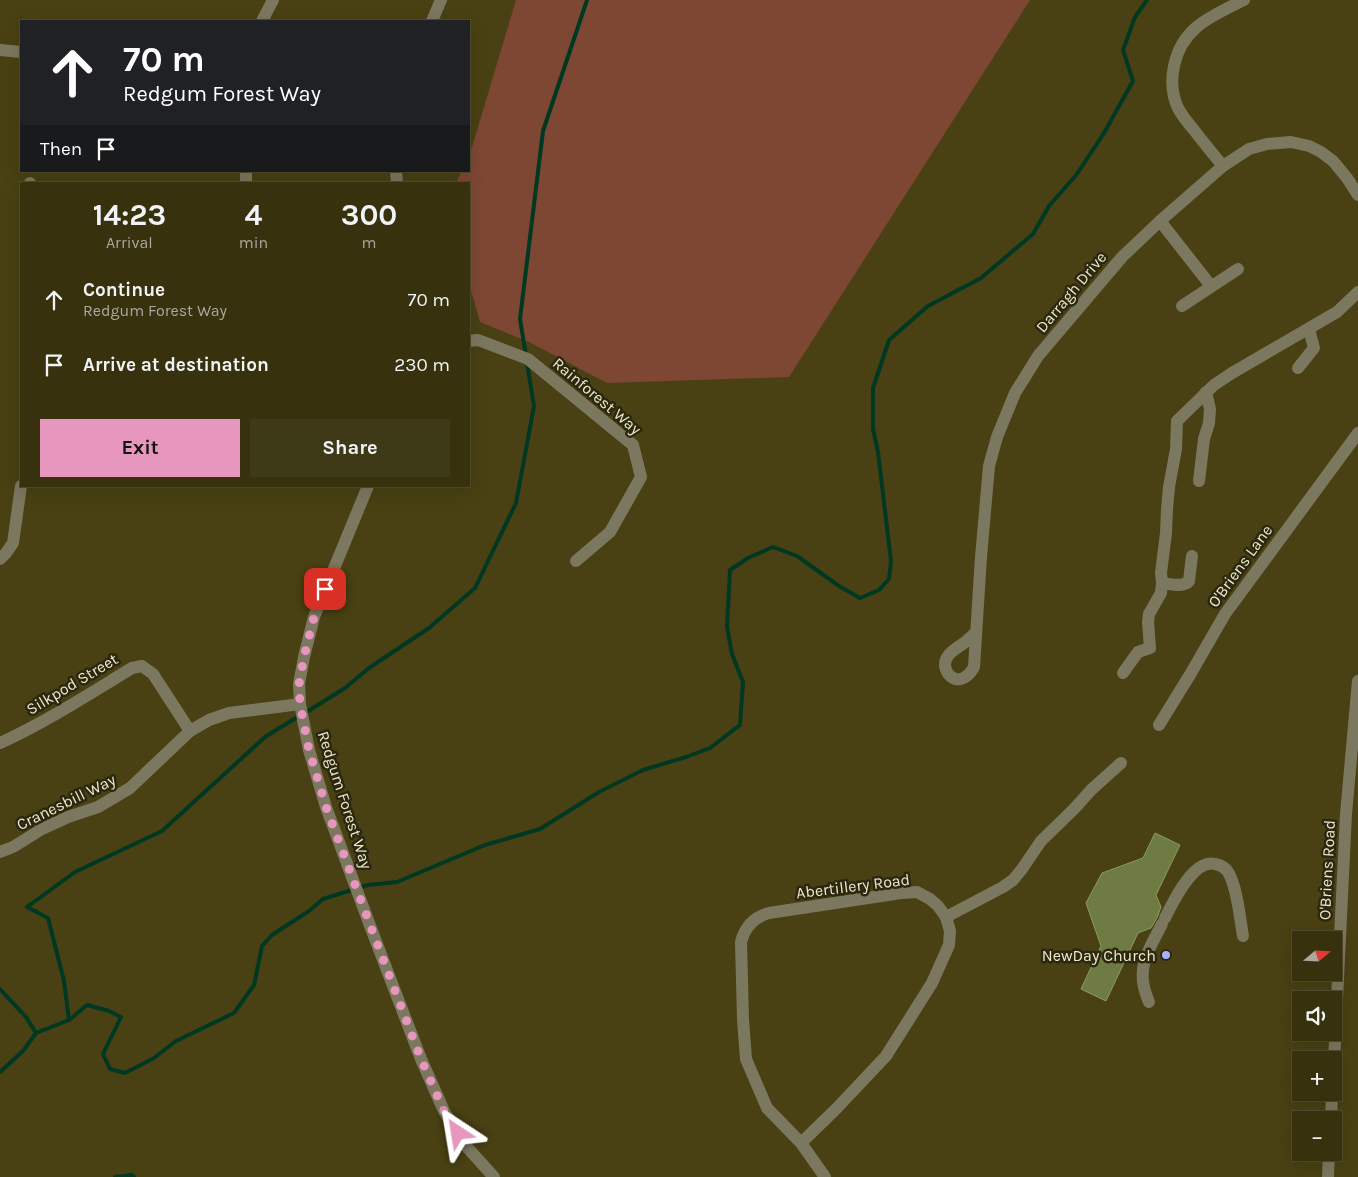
<!DOCTYPE html>
<html lang="en">
<head>
<meta charset="utf-8">
<style>
  body { margin:0; font-family:Karla,sans-serif; background:#3e3917; color:#f1f3f6; height:100vh; display:flex; flex-direction:column; font-size:19px; white-space:nowrap }
  * { box-sizing:border-box; margin:0 }
  p { font-size:16px; color:#aaa99e }
  .icon { flex:none; width:28px; height:28px; fill:none; stroke:currentColor; stroke-width:2; stroke-linecap:round; stroke-linejoin:round }
  .map { position:relative; flex:1; overflow:hidden }
  .sheet { position:absolute; left:20px; top:182px; width:450px; height:305px; display:flex; flex-direction:column; background:#37310e; border-radius:0px; box-shadow:0 5px 20px #0002,0 0 0 1px #514c2e }
  .sheet>* { flex:none }
  .top-card { position:absolute; left:20px; top:20px; width:450px; height:152px; border-radius:0px; box-shadow:0 5px 20px #0002,0 0 0 1px #514c2e; background:#202124; color:#fff; overflow:hidden }
  .needle { width:32px; rotate:71deg }
  .fabs { position:absolute; left:1292px; top:931px; display:grid; gap:10px }
  .fabs a { display:grid; place-items:center; width:50px; height:50px; border-radius:0px; background:#37310e; box-shadow:0 5px 20px #0002,0 0 0 1px #514c2e; font-size:25px }
  .pin { position:absolute; display:grid; place-items:center; width:42px; height:42px; color:#fff; margin:-21px; border-radius:10px; box-shadow:0 2px 8px #0006 }
  .me { position:absolute; width:55px; margin:-28px; rotate:327deg; stroke-linejoin:round; filter:drop-shadow(0 0 4px #0008) }
  .turn { display:flex; align-items:center; gap:18px; height:105px; padding:0 20px; font-size:22px }
  .turn .icon { width:65px; height:65px; stroke-width:2.5 }
  .turn b { display:block; font-size:35px; line-height:42px }
  .then { display:flex; align-items:center; height:48px; padding:0 20px; background:#0003; gap:10px; font-size:19px }
  .eta { display:flex; justify-content:space-evenly; align-items:center; height:85px; text-align:center }
  .eta b { font-size:30px; font-weight:700; line-height:35px }
  .primary-button { display:flex; gap:10px; margin-top:auto; padding:10px 20px }
  .primary-button a { flex:1; height:58px; border-radius:0px; background:#e797bd; color:#111; font-size:20px; font-weight:700; line-height:58px; text-align:center }
  .primary-button a+a { background:#3e3917; color:#f1f3f6 }
  ul { padding:0; list-style:none }
  li { display:flex; align-items:center; gap:15px; height:65px; padding:0 20px }
  li div { flex:1 }
  li b { display:block; font-size:19px }
  li em { font-style:normal }
  .map>svg:first-child { display:block }
</style>
</head>
<body>
<div class="map">
<svg width="1358" height="1177" viewBox="0 0 1358 1177">
  <rect width="100%" height="100%" fill="#494113"/>
  <path fill="#7e4734" d="M 516,0 L 1030,0 L 789,377 L 607,383 L 529,342 L 480,322 L 469,283 L 469,184 L 456,184 L 461,171 L 469,171 L 469,155 L 473,144 Z"/>
  <g fill="none" stroke-linecap="round" stroke-linejoin="round">
    <g stroke="#003821" stroke-width="4">
      <path d="M 526,356 L 520,319 L 543,131 L 587,0"/>
      <path d="M 305,713 L 345,688 L 369,668 L 429,628 L 475,588 L 516,503 L 534,406 L 527,363"/>
      <path d="M 0,989 L 26,1017 L 36,1033 L 23,1051 L 0,1072"/>
      <path d="M 69,1020 L 64,981 L 48,918 L 27,907 L 75,872 L 162,831 L 265,737 L 299,716"/>
      <path d="M 36,1033 L 69,1020 L 87,1005 L 109,1011 L 121,1017 L 103,1054 L 110,1069 L 125,1073 L 154,1058 L 176,1041 L 234,1013 L 254,985 L 262,946 L 272,935 L 309,911 L 323,899 L 368,885 L 397,882 L 485,845 L 540,829 L 599,792 L 643,770 L 686,757 L 710,748 L 740,725 L 743,682 L 732,654 L 727,627 L 730,570 L 748,558 L 773,547 L 797,556 L 839,586 L 860,598 L 879,590 L 889,579 L 891,561 L 878,452 L 873,429 L 873,388 L 889,340 L 928,306 L 981,278 L 1033,234 L 1049,206 L 1077,174 L 1104,133 L 1133,81 L 1123,50 L 1135,17 L 1147,0"/>
      <path d="M 115,1177 L 132,1175 L 134,1177"/>
    </g>
  </g>
  <path fill="#6e7b43" stroke="#8c9a61" d="M 1155,833 L 1180,845 L 1156,895 L 1161,907 L 1157,918 L 1151,928 L 1138,933 L 1106,1001 L 1081,989 L 1101,946 L 1086,903 L 1102,873 L 1143,858 Z"/>
  <g fill="none" stroke-linecap="round" stroke-linejoin="round">
    <g stroke="#7c785f" stroke-width="12">
      <path d="M 262,21 L 273,0"/>
      <path d="M 432,21 L 441,0"/>
      <path d="M 0,50 L 21,52"/>
      <path d="M 1223,166 C 1213,154 1203,142 1194,130 C 1188,123 1182,116 1178,108 C 1172,95 1171,80 1174,66 C 1182,27 1212,16 1244,0"/>
      <path d="M 246,171 L 246,184"/>
      <path d="M 396,171 L 397,184"/>
      <path d="M 30,184 L 30,183"/>
      <path d="M 1160,221 L 1211,286"/>
      <path d="M 1182,306 L 1238,269"/>
      <path d="M 469,341 L 478,340 L 528,359 L 633,445 L 641,477 L 610,532 L 576,561"/>
      <path d="M 1298,368 L 1314,348 L 1309,329"/>
      <path d="M 1199,481 L 1204,439 L 1209,423 L 1210,409 L 1206,392"/>
      <path d="M 368,486 L 314,617 L 304,657 L 299,684 L 300,704 L 309,750 L 326,807 L 372,931 L 421,1059 L 444,1111 L 465,1145 L 494,1177"/>
      <path d="M 0,559 L 6,553 L 13,543 L 21,486"/>
      <path d="M 1162,583 C 1171,584 1183,588 1189,581 L 1192,556"/>
      <path d="M 976,632 C 972,636 968,640 964,643 C 959,647 952,650 948,656 C 937,670 959,694 974,667 L 981,557 L 989,466 L 997,437 L 1015,393 L 1038,356 L 1122,257 L 1160,221 L 1223,166 L 1249,149 L 1267,144 L 1291,142 L 1309,146 L 1321,152 L 1333,161 L 1347,178 L 1358,195"/>
      <path d="M 1123,673 L 1138,652 L 1150,648 L 1148,622 L 1149,614 L 1161,593 L 1162,583 L 1161,573 L 1166,533 L 1167,509 L 1169,487 L 1176,449 L 1177,421 L 1214,385 L 1232,373 L 1337,312 L 1358,292"/>
      <path d="M 1159,725 L 1191,673 L 1225,614 L 1358,433"/>
      <path d="M 0,743 C 46,722 89,694 132,668 L 142,666 L 153,674 L 190,731"/>
      <path d="M 0,852 L 13,847 L 42,829 L 68,817 L 98,807 L 130,788 L 190,731 L 209,720 L 229,713 L 300,704"/>
      <path d="M 946,917 L 1003,887 L 1013,880 L 1022,869 L 1041,841 L 1074,809 L 1091,790 L 1121,763"/>
      <path d="M 1165,918 C 1173,902 1193,859 1215,864 C 1220,865 1225,867 1228,872 C 1237,886 1240,919 1243,936"/>
      <path d="M 1149,1002 C 1147,997 1145,992 1144,987 C 1138,964 1152,944 1162,924"/>
      <path d="M 1334,1061 L 1346,814 L 1358,681"/>
      <path d="M 1331,1120 L 1332,1092"/>
      <path d="M 801,1143 L 836,1109 L 886,1056 L 932,983 L 949,945 L 950,931 L 946,917 L 938,906 L 930,899 L 917,892 L 901,893 L 769,913 C 754,917 745,926 741,942 L 743,1019 L 746,1059 L 767,1108 L 801,1143 L 825,1177"/>
      <path d="M 1328,1177 L 1329,1152"/>
    </g>
  </g>
  <g fill="none" stroke-linecap="round" stroke-linejoin="round">
    <path stroke="#e797bd" stroke-width="9" stroke-dasharray="0 16.2" d="M 325,589 L 314,617 L 304,657 L 299,684 L 300,704 L 309,750 L 326,807 L 372,930 L 421,1059 L 444,1111 L 458,1133"/>
  </g>
  <circle fill="#a9b0fc" stroke="#2c280f" stroke-width="2" cx="1166" cy="955" r="5"/>
  <g text-anchor="middle" dominant-baseline="central" stroke-width="5" stroke-linejoin="round" paint-order="stroke">
    <g font-size="16" fill="#eee9cb" stroke="#2c280f">
      <text transform="translate(1071 292) rotate(-50)">Darragh Drive</text>
      <text transform="translate(597 396) rotate(40)">Rainforest Way</text>
      <text transform="translate(1240 566) rotate(-54)">O'Briens Lane</text>
      <text transform="translate(72 684) rotate(-31)">Silkpod Street</text>
      <text transform="translate(345 800) rotate(72)">Redgum Forest Way</text>
      <text transform="translate(66 802) rotate(-26)">Cranesbill Way</text>
      <text transform="translate(1327 870) rotate(-87)">O'Briens Road</text>
      <text transform="translate(853 886) rotate(-7)">Abertillery Road</text>
    </g>
    <g font-size="16" fill="#eee9cb" stroke="#2c280f" text-anchor="end">
      <text x="1156" y="955">NewDay Church</text>
    </g>
  </g>
</svg>
<div class="fabs">
<a><svg class="needle" viewBox="-14 -14 28 28"><path d="M0-13l5 13h-10z" fill="#e53935"/><path d="M0 13l5-13h-10z" fill="#aaa99e"/></svg></a>
<a><svg class="icon" aria-label="sound" viewBox="0 0 24 24"><path d="M4 9h4l5-4v14l-5-4H4zM17 9q2 3 0 6"/></svg></a>
<a>+</a>
<a>−</a>
</div>
<div class="pin" style="left:325px;top:589px;background:#d93025"><svg class="icon" aria-label="arrive" viewBox="0 0 24 24"><path d="M6 21V4h12l-3 4 3 4H6"/></svg></div>
<svg class="me" style="left:458px;top:1133px" viewBox="-20 -20 40 40"><path d="M0-17L14 15 0 8-14 15z" fill="#e797bd" stroke="#fff" stroke-width="4"/></svg>
<div class="top-card">
<div class="turn"><svg class="icon" aria-label="ahead" viewBox="0 0 24 24"><path d="M12 20V5M6 11l6-6 6 6"/></svg><div><b>70 m</b>Redgum Forest Way</div></div>
<div class="then">Then<svg class="icon" aria-label="arrive" viewBox="0 0 24 24"><path d="M6 21V4h12l-3 4 3 4H6"/></svg></div>
</div>
<section class="sheet">
<div class="eta">
<div><b>14:23</b><p>Arrival</p></div>
<div><b>4</b><p>min</p></div>
<div><b>300</b><p>m</p></div>
</div>
<ul>
<li><svg class="icon" aria-label="ahead" viewBox="0 0 24 24"><path d="M12 20V5M6 11l6-6 6 6"/></svg><div><b>Continue</b><p>Redgum Forest Way</p></div><em>70 m</em></li>
<li><svg class="icon" aria-label="arrive" viewBox="0 0 24 24"><path d="M6 21V4h12l-3 4 3 4H6"/></svg><div><b>Arrive at destination</b></div><em>230 m</em></li>
</ul>
<div class="primary-button"><a>Exit</a><a>Share</a></div>
</section>
</div>
</body>
</html>
